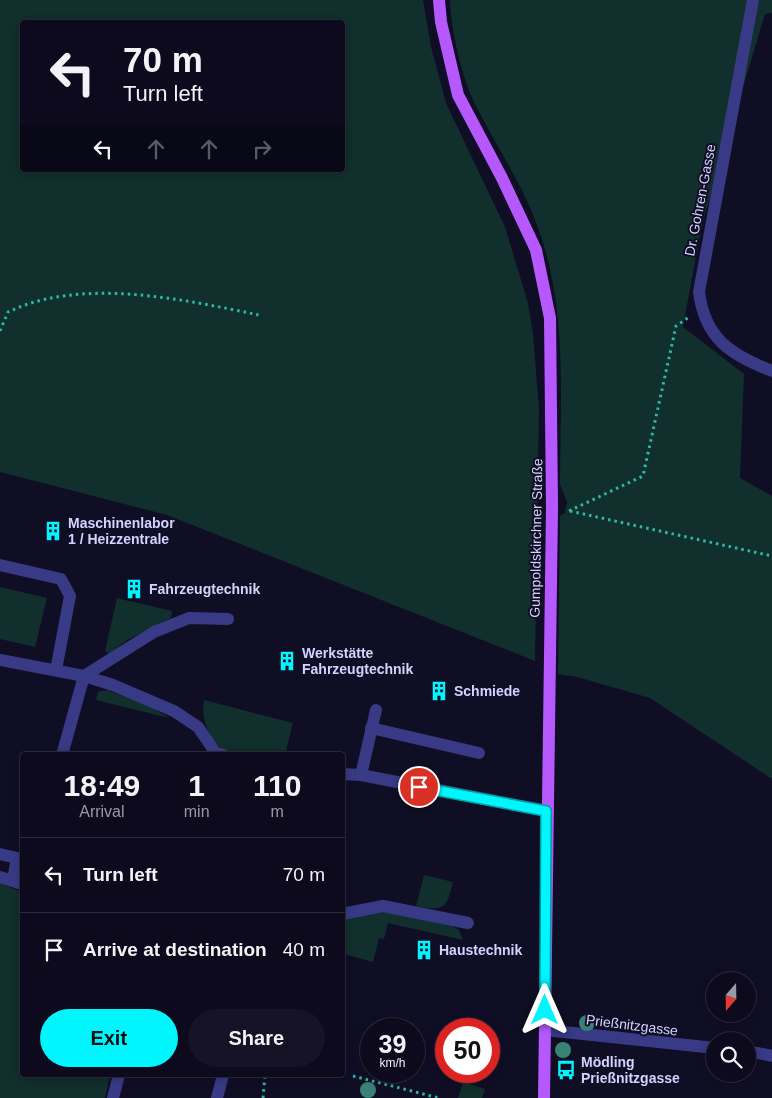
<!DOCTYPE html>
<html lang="en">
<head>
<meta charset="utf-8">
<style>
  body { margin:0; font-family:Helvetica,sans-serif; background:#151325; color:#f1f3f6; height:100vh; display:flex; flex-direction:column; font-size:19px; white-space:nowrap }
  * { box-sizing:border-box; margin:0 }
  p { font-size:16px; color:#9a9aa3 }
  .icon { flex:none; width:28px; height:28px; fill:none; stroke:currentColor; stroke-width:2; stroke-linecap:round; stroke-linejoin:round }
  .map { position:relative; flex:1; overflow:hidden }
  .details { position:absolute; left:20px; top:752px; width:325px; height:325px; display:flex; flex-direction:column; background:#0c0a1c; border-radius:5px; box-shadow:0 2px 12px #0003,0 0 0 1px #2c2b3b }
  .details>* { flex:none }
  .top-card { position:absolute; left:20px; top:20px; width:325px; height:152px; border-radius:5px; box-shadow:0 2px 12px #0003,0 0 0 1px #2c2b3b; background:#0c0a1c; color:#f1f3f6; overflow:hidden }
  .needle { width:32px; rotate:200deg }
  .controls { position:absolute; left:706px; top:972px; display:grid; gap:10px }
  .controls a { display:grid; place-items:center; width:50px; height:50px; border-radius:50%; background:#0c0a1c; box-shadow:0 2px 12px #0003,0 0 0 1px #2c2b3b; font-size:25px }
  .speed { position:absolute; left:360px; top:1018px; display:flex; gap:10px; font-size:25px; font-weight:700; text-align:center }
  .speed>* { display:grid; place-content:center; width:65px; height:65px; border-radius:50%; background:#0c0a1c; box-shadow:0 2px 12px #0003,0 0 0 1px #2c2b3b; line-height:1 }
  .speed small { font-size:12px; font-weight:400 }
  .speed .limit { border:8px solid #d22; background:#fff; color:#111 }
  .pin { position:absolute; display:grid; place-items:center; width:42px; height:42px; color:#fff; margin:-21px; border:2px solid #fff; border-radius:50%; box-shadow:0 1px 5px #0007 }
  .me { position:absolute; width:55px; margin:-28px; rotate:0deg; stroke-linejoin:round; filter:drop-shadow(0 0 4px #0008) }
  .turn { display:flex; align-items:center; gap:18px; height:105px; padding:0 20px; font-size:22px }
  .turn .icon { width:65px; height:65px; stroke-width:2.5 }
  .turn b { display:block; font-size:35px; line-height:42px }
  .lanes { display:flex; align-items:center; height:48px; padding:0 20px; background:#0003; justify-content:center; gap:25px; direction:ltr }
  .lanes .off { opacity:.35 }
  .eta { display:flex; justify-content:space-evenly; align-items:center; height:85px; text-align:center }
  .eta b { font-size:30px; font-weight:800; line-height:35px }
  .button { display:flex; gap:10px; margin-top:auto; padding:10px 20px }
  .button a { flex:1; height:58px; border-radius:30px; background:#00f5fd; color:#111; font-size:20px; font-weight:800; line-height:58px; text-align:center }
  .button a+a { background:#151325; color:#f1f3f6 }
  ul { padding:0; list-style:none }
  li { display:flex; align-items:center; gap:15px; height:75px; padding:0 20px; border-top:1px solid #2c2b3b }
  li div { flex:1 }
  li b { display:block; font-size:19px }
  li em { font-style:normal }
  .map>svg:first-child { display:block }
</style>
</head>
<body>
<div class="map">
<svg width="772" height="1098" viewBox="0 0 772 1098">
  <rect width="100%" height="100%" fill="#100e25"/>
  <g fill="#112f2c" fill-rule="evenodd">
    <path d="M 0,0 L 423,0 L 431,47 L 446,103 L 505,227 L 528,303 L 533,334 L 539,409 L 535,661 L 167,515 L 0,472 ZM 22,22 L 342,22 L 342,170 L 22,170 Z"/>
    <path d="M 450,0 L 772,0 L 772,13 L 765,14 L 702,224 L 683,327 L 744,374 L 740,478 L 772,496 L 772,779 L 650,698 L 577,677 L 558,674 L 560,516 L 565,513 L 567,502 L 560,484 C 560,405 567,323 544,246 C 530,196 500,153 476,106 C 462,79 451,31 450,0 Z"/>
    <path d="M 0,587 L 47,598 L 35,647 L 0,639 Z"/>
    <path d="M 117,598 L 172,611 L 171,618 L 127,640 L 109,654 L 105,651 Z"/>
    <path d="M 107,690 L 150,706 L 169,718 L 96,700 L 98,692 Z"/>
    <path d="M 204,700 L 293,723 L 285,755 L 233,755 C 211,746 200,722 204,700 Z"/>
    <path d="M 424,875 L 453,882 C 447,908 444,912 416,906 Z"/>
    <path d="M 0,883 L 22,892 L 22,1075 L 110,1075 L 105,1098 L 0,1098 Z"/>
    <path d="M 379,910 L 452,926 L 459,930 L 463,940 L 388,923 L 384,939 L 379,938 L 373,962 L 343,954 L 342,920 Z"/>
    <path d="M 463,1082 L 485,1089 L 482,1098 L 458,1098 Z"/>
  </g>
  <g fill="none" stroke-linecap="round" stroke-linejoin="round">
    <g stroke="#2bbaa7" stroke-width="3" stroke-dasharray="2.5 4" stroke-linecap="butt">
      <path d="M 0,331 L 8,312 C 81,277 182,299 259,315"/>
      <path d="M 569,511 L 643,476 L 676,326 L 689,317"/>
      <path d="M 570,511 L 772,556"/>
      <path d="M 353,1076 L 439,1098"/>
      <path d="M 263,1098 L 265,1075"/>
    </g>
    <g stroke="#383a85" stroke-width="12">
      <path d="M 753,0 L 699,292 C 705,339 731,355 772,371"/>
      <path d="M 0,565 L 61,579 L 70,596 L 56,670"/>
      <path d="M 0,660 L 84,676 L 113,685 L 174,711 L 198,727 L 215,752 L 223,755"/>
      <path d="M 371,728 L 479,753"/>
      <path d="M 62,755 L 84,676 L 154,632 L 189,618 L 228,619"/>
      <path d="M 342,774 L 361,775 L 547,811"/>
      <path d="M 361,775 L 376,710"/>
      <path d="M 0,854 L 17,858 L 13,880"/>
      <path d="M 0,877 L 22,884"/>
      <path d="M 342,914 L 383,906 L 468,923"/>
      <path d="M 545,1030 L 715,1048"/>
      <path d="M 748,1051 L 772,1056"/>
      <path d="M 113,1098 L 119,1075"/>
      <path d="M 217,1098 L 223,1075"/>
    </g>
    <path stroke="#b559ff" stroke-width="12" d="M 439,0 L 441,22 L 458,95 L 502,178 L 536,250 L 550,318 L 552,507 L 544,1098"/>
  </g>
  <g fill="#398375">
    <circle cx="587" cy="1023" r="8"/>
    <circle cx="563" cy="1050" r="8"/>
    <circle cx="368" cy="1090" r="8"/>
  </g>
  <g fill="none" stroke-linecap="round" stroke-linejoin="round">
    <defs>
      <path id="route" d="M 419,787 L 546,811 L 545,1010"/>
    </defs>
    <use href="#route" stroke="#009fa4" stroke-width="12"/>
    <use href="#route" stroke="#00f5fd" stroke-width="9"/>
  </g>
  <defs>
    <symbol id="building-bare" viewBox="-9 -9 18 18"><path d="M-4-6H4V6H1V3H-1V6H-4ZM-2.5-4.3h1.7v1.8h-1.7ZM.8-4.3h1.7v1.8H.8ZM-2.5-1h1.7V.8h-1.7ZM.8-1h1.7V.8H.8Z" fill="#00f5fd" stroke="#100e25" stroke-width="2.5" paint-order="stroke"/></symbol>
    <symbol id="bus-bare" viewBox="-9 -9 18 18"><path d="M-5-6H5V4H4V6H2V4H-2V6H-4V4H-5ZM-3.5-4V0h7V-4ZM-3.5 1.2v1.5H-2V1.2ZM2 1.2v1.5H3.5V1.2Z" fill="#00f5fd" stroke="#100e25" stroke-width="2.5" paint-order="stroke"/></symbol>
  </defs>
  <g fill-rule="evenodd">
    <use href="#building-bare" x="39" y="517" width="28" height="28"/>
    <use href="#building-bare" x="120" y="575" width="28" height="28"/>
    <use href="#building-bare" x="273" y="647" width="28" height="28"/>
    <use href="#building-bare" x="425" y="677" width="28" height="28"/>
    <use href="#building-bare" x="410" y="936" width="28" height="28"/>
    <use href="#bus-bare" x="552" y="1056" width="28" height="28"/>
  </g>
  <g text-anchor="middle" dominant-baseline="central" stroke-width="4" stroke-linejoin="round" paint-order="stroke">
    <g font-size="14" fill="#d4d2ff" stroke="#100e25">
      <text transform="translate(700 200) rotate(-79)">Dr. Gohren-Gasse</text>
      <text transform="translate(536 538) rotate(-89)">Gumpoldskirchner Straße</text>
      <text transform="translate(632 1025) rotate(7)">Prießnitzgasse</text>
    </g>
    <g font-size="14" font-weight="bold" fill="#d4d2ff" stroke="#100e25" text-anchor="start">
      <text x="68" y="523">Maschinenlabor<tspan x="68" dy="16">1 / Heizzentrale</tspan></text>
      <text x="149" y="589">Fahrzeugtechnik</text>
      <text x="302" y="653">Werkstätte<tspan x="302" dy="16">Fahrzeugtechnik</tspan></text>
      <text x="454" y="691">Schmiede</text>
      <text x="439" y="950">Haustechnik</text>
      <text x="581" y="1062">Mödling<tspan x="581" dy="16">Prießnitzgasse</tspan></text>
    </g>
  </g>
</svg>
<div class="controls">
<a><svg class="needle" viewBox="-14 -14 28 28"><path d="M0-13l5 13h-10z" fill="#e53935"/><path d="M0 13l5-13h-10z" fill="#9a9aa3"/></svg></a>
<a><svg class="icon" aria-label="search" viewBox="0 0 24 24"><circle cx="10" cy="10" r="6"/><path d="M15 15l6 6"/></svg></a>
</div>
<div class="speed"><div>39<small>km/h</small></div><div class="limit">50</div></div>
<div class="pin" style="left:419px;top:787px;background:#d93025"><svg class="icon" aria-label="arrive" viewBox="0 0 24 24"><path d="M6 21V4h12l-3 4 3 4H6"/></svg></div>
<svg class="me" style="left:545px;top:1010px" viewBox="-20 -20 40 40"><path d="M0-17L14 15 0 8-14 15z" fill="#00f5fd" stroke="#fff" stroke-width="4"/></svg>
<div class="top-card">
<div class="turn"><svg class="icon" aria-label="left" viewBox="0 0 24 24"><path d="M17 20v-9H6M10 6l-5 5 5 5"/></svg><div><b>70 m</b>Turn left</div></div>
<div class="lanes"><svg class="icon" aria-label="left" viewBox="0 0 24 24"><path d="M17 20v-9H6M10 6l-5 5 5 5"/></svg><svg class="icon off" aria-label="ahead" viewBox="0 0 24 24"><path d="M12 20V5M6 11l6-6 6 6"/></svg><svg class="icon off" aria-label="ahead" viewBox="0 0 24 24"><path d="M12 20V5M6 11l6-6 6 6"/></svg><svg class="icon off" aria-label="right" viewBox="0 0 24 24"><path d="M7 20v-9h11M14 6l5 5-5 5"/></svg></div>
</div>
<section class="details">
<div class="eta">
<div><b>18:49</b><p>Arrival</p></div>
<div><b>1</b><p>min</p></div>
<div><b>110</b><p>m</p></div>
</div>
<ul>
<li><svg class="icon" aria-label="left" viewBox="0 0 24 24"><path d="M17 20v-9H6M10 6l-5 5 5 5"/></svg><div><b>Turn left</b></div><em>70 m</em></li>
<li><svg class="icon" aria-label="arrive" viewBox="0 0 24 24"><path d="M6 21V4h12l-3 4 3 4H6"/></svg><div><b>Arrive at destination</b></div><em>40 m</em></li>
</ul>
<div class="button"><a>Exit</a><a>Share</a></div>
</section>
</div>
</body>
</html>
